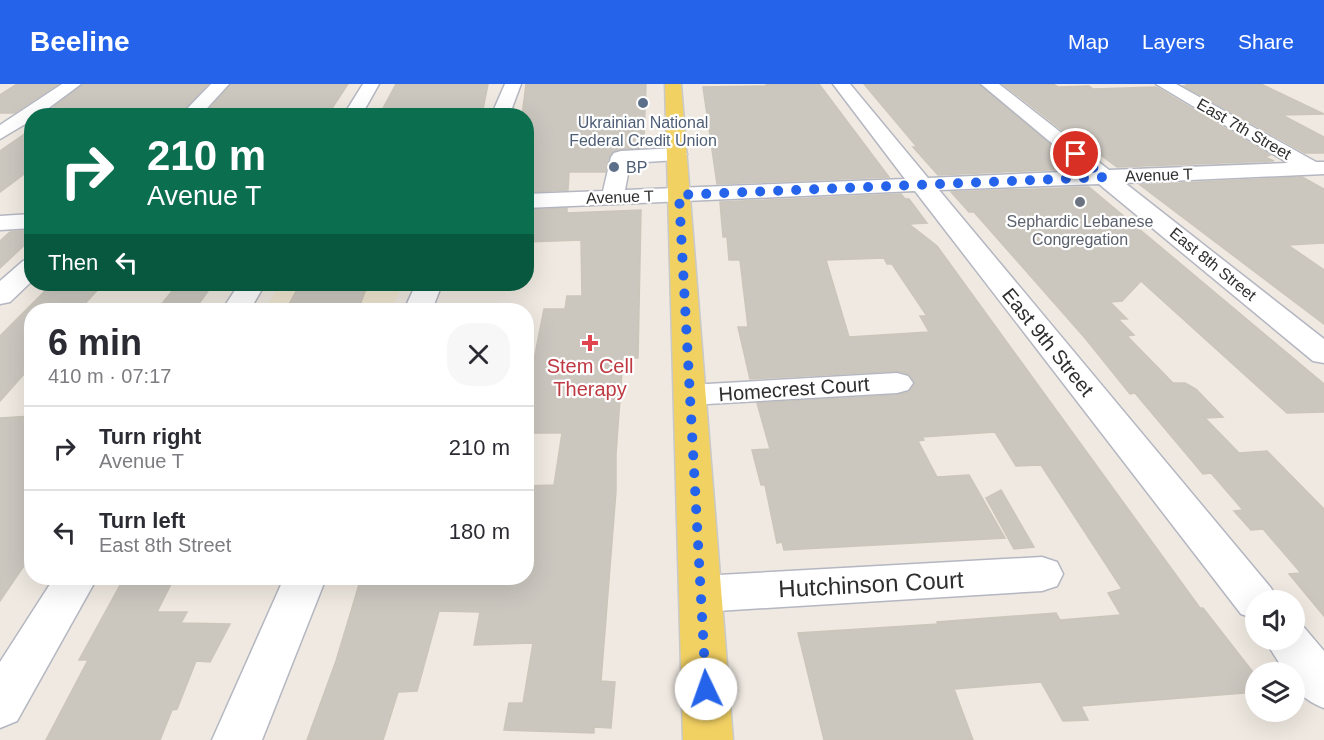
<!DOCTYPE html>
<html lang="en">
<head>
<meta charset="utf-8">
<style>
  body { margin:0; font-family:Helvetica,sans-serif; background:#f7f7f7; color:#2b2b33; height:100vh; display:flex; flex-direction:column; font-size:22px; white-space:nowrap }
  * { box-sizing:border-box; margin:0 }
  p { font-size:20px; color:#7c7c81 }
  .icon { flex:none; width:33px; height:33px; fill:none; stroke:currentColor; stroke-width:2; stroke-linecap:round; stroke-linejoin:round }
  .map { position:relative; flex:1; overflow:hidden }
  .panel { position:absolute; left:24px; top:219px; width:510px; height:282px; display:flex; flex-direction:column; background:#fff; border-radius:24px; box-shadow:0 6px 24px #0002 }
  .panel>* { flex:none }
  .hud { position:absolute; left:24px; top:24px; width:510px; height:183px; border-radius:24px; box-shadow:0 6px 24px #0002; background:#0b6e4f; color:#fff; overflow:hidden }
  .tools { position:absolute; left:1245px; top:506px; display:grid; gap:12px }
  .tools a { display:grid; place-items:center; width:60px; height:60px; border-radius:50%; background:#fff; box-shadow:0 6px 24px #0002; font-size:30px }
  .pin { position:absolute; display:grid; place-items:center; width:51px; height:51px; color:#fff; margin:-26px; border:3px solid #fff; border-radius:50%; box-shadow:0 2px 6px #0007 }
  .me { position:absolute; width:66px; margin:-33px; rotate:357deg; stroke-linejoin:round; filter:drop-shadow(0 0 4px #0008) }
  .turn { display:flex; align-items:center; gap:21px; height:126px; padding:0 24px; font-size:27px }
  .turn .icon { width:78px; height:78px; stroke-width:2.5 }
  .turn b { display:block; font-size:42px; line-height:51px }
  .then { display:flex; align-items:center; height:57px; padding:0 24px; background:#0003; gap:12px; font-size:22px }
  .round { display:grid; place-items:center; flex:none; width:63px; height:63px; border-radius:24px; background:#f7f7f7 }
  .summary { display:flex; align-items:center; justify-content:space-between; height:102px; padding:0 24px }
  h1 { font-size:36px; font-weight:800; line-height:45px }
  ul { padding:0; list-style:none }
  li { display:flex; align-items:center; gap:18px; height:84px; padding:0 24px; border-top:2px solid #e1e1e2 }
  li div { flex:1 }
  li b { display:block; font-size:22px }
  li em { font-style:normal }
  header { display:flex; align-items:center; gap:36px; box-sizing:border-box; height:84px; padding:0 30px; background:#2563eb; color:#fff }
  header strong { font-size:28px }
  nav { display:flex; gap:33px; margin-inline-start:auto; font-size:21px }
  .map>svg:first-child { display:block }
</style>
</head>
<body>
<header>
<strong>Beeline</strong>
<nav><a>Map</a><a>Layers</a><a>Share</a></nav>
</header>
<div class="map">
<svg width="1324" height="656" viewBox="0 0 1324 656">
  <rect width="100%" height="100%" fill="#efe9e1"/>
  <path fill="#f0e6d1" d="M 280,200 L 403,200 L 391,226 L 265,226 Z"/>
  <g fill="#cbc7bf" stroke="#cbc5ba" stroke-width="1.5" fill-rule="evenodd">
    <path d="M 17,0 L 58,0 L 14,29 L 0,29 L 0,11 Z"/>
    <path d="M 83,0 L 208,0 L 179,30 L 47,32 L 52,28 L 48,28 Z"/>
    <path d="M 231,0 L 348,0 L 327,32 L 217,32 L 220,28 L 206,29 Z"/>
    <path d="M 396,0 L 488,0 L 483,25 L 477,26 L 475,32 L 379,32 Z"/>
    <path d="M 526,0 L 646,0 L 644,54 L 640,54 L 640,64 L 612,68 L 605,88 L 569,88 L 568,106 L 530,108 L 533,75 L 526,75 L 526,32 L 522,32 Z"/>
    <path d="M 766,0 L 819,0 L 889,93 L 717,100 L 703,3 L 768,2 Z"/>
    <path d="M 864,0 L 979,0 L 1072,79 L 1068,85 L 938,91 L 913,63 L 917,63 Z"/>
    <path d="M 1003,0 L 1053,0 L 1058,3 L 1089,2 L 1093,5 L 1156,3 L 1270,71 L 1265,73 L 1274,77 L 1117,83 L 1087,61 L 1085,64 Z"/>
    <path d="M 1186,0 L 1261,0 L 1324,30 L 1282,31 L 1324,53 L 1324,69 L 1305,69 L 1184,2 L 1189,2 Z"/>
    <path d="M 32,45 L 32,84 L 0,108 L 0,67 Z"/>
    <path d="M 1302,93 L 1324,105 L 1324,159 L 1288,161 L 1324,186 L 1324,240 L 1140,101 Z"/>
    <path d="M 1089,103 L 1324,300 L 1324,328 L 1287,329 L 1141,197 L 1122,217 L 1110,218 L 1127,235 L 1118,235 L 1134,251 L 1127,252 L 1173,299 L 1185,299 L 1196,305 L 1223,333 L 1205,334 L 1239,369 L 1267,367 L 1324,425 L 1324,532 L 1289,490 L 1301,489 L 1263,445 L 1251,446 L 1234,427 L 1243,426 L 1211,389 L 1203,390 L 1135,309 L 1130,310 L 1085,254 L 974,128 L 969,128 L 951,108 Z"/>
    <path d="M 901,110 L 905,115 L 909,115 L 927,139 L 909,140 L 937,162 L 1200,524 L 1203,524 L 1256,592 L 1256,608 L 1081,622 L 1088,636 L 1063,637 L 1041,598 L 954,605 L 973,656 L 824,656 L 798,549 L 938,540 L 937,538 L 1056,529 L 1060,536 L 1121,531 L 1108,509 L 1122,505 L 1041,381 L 1016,382 L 995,348 L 922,353 L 924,356 L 918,357 L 937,393 L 969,391 L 1005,454 L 784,466 L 782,458 L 777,459 L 765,401 L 761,401 L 752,366 L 770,365 L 757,319 L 897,311 L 909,308 L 915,299 L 909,290 L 897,287 L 750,295 L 738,243 L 748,243 L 740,176 L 729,176 L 727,153 L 723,153 L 720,118 ZM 884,174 L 887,180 L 892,180 L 927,232 L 920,232 L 929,248 L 849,253 L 826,176 Z"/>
    <path d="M 567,124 L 567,129 L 641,126 L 638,274 L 627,274 L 627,287 L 622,287 L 616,370 L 616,407 L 601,597 L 615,598 L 611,644 L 594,643 L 594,649 L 504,646 L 509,619 L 523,619 L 533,559 L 474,561 L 480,528 L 439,527 L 417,607 L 398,608 L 383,656 L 307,656 L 336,577 L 361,494 L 526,494 L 526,402 L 554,401 L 562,349 L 526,349 L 526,286 L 532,286 L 544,225 L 565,225 L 567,212 L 582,212 L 581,156 L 526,158 L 526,132 L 529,126 Z"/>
    <path d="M 32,146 L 32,154 L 0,184 L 0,157 L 10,148 Z"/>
    <path d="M 52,200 L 103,200 L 80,225 L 32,226 L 32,281 L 0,317 L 0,252 Z"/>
    <path d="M 178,200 L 213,200 L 198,221 L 160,222 Z"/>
    <path d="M 300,200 L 368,200 L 358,226 L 286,226 Z"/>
    <path d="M 32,332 L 32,470 L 0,517 L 0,334 Z"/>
    <path d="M 1001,406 L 1034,463 L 1014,465 L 986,414 Z"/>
    <path d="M 124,494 L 174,494 L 157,528 L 187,528 L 181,539 L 230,540 L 210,578 L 196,577 L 177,625 L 172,626 L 160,656 L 46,656 L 88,576 L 79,576 Z"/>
  </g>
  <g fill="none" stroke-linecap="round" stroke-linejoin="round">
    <defs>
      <g id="minor">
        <path d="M 62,0 L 81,0 L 38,32 L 32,32 L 32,36 L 0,55 L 0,41 Z"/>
        <path d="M 211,0 L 229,0 L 200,32 L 180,32 Z"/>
        <path d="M 363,0 L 379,0 L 361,32 L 343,32 Z"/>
        <path d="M 505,0 L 521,0 L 509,32 L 491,32 Z"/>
        <path d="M 833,0 L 850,0 L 928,94 L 1085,87 L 981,0 L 999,0 L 1109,86 L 1288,79 L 1156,0 L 1176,0 L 1316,78 L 1324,78 L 1324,90 L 1125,99 L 1324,255 L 1324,279 L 1313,277 L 1099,100 L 939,106 L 1271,504 L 1277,516 L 1256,516 L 1256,535 L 1241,530 L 915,107 L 526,124 L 526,110 L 603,107 L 611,73 L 614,69 L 621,67 L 677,64 L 684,66 L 687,70 L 684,74 L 677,76 L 630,79 L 625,106 L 905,95 Z"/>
        <path d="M 32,130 L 32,144 L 0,146 L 0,132 Z"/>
        <path d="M 32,174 L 32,197 L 10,218 L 0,220 L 0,197 L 23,177 Z"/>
        <path d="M 239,200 L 265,200 L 250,226 L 222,226 Z"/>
        <path d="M 416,200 L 442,200 L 432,226 L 404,226 Z"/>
        <path d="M 897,289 L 908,292 L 913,299 L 908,306 L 897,309 L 690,321 L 679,318 L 674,311 L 679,304 L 690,301 Z"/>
        <path d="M 1042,473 L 1057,478 L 1063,490 L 1057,502 L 1042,507 L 701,528 L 686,523 L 680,510 L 686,497 L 701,492 Z"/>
        <path d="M 54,494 L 97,494 L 17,637 L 0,644 L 0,578 Z"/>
        <path d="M 284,494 L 326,494 L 262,656 L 212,656 Z"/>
        <path d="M 1294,538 L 1302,541 L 1324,567 L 1324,624 C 1306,617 1294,608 1294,588 L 1285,588 L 1264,555 L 1294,555 Z"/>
      </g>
      <path id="major" d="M 665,0 L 681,0 L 733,656 L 683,656 Z"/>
    </defs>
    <use href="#minor" stroke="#b4b7c1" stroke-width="3"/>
    <use href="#major" stroke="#c9c9c9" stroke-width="3"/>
    <use href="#minor" fill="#fff" fill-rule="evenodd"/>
    <use href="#major" fill="#f2d163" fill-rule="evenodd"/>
  </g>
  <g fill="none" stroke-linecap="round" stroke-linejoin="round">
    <path stroke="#2563eb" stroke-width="10" stroke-dasharray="0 18" d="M 706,605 L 679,111 L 1105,93 L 1076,70"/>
  </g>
  <g fill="#5c6f8a" stroke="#fff" stroke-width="2">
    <circle cx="643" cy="19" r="6"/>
    <circle cx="614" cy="83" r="6"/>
  </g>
  <circle fill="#6b7280" stroke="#fff" stroke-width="2" cx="1080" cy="118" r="6"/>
  <path fill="#e0444e" stroke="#fff" stroke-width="2" d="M587 250h6v6h6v6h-6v6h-6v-6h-6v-6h6z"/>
  <g text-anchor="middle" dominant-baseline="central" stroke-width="4.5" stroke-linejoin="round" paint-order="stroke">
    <g font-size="16" fill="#4e5e75" stroke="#fff">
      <text x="643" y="38">Ukrainian National<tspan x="643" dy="18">Federal Credit Union</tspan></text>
      <text x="626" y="83" text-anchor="start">BP</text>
    </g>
    <g font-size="16" fill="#2e2e2e" stroke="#fff">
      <text transform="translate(1244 45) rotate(30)">East 7th Street</text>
      <text transform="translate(1159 91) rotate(-2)">Avenue T</text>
      <text transform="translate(620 113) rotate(-2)">Avenue T</text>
      <text transform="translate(1213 180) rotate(39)">East 8th Street</text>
    </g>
    <g font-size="16" fill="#5b616d" stroke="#fff">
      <text x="1080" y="137">Sephardic Lebanese<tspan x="1080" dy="18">Congregation</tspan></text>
    </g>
    <g font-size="20" fill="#2e2e2e" stroke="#fff">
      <text transform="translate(1048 258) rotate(51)">East 9th Street</text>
      <text transform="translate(794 305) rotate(-4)">Homecrest Court</text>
    </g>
    <g font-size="20" fill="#be3a42" stroke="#fff">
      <text x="590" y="282">Stem Cell<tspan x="590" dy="23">Therapy</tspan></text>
    </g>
    <g font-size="24" fill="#2e2e2e" stroke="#fff">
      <text transform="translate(871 500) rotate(-3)">Hutchinson Court</text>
    </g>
  </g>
</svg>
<div class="tools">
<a><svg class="icon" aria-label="sound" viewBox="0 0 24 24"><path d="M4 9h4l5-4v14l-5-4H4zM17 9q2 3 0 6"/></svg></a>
<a><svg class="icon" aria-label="layers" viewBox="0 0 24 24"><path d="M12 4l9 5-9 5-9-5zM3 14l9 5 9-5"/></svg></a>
</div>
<div class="pin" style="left:1076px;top:70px;background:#d93025"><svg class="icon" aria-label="arrive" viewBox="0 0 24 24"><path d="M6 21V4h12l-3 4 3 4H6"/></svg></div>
<svg class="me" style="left:706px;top:605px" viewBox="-20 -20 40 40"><circle r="19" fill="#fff"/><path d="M0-13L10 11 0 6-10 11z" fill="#2563eb"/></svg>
<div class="hud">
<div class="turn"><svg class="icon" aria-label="right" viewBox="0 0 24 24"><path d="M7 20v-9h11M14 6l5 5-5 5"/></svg><div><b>210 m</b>Avenue T</div></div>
<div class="then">Then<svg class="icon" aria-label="left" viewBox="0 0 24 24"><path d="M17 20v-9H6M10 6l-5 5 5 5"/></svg></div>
</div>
<section class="panel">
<div class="summary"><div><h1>6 min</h1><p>410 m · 07:17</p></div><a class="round"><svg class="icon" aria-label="close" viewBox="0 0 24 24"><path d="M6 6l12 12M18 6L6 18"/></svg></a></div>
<ul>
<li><svg class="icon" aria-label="right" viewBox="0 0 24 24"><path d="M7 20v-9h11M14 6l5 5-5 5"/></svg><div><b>Turn right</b><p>Avenue T</p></div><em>210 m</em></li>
<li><svg class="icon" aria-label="left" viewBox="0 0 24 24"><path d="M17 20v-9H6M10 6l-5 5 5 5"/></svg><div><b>Turn left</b><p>East 8th Street</p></div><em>180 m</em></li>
</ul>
</section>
</div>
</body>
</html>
